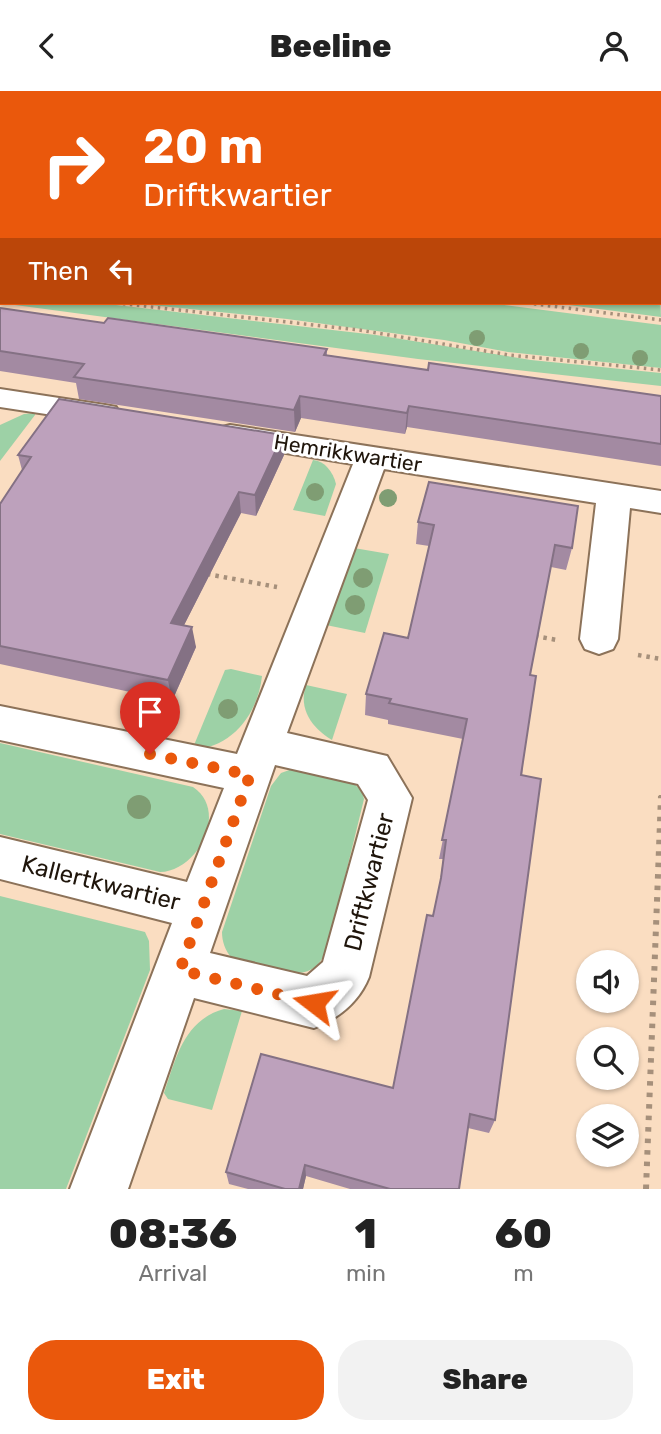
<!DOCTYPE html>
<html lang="en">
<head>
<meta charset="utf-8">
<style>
  body { margin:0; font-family:Rubik,sans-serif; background:#f2f2f2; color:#222; height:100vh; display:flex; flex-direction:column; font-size:26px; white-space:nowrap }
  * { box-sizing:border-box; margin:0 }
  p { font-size:23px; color:#767676 }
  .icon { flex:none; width:38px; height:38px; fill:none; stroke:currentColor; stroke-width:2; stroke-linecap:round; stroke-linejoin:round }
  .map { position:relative; height:1098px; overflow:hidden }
  .panel { display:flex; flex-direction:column; background:#fff; flex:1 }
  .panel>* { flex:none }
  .top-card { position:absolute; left:0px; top:0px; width:662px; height:214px; box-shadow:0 2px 5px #0004; background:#ea580c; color:#fff; overflow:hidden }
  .buttons { position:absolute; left:576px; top:859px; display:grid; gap:14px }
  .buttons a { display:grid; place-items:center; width:63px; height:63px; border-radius:50%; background:#fff; box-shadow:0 2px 5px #0004; font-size:35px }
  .pin { position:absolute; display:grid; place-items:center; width:60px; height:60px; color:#fff; margin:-72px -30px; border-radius:50% 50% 50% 0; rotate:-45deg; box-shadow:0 0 7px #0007 }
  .pin .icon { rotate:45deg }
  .me { position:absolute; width:77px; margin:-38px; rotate:284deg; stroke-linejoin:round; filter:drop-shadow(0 0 5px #0008) }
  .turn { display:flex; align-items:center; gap:24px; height:147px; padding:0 28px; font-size:32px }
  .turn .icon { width:91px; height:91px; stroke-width:2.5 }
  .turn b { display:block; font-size:49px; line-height:60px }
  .then { display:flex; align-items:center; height:66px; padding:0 28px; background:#0003; gap:14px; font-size:26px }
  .eta { display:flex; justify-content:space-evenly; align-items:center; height:119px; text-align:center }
  .eta b { font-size:42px; font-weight:800; line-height:49px }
  .action { display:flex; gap:14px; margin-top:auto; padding:14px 28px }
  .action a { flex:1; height:80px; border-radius:28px; background:#ea580c; color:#fff; font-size:28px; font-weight:800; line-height:80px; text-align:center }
  .action a+a { background:#f2f2f2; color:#222 }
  header { display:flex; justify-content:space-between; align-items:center; height:91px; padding:0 28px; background:#fff; font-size:32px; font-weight:800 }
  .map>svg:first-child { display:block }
</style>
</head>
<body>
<header><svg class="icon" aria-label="back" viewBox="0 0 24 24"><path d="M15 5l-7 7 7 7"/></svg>Beeline<svg class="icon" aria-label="person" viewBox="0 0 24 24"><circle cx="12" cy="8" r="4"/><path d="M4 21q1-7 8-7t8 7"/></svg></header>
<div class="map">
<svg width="661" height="1098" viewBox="0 0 661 1098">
  <rect width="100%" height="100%" fill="#faddc1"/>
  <g fill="#9dd1a6">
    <path d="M 0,198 L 2,212 L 99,212 L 376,244 L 531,269 L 661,282 L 661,295 L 418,268 L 0,212 Z"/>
    <path d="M 660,198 L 661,226 L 553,212 L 660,212 Z"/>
    <path d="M 131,212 L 489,212 L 661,234 L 661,277 L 508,261 L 444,249 L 287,228 Z"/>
    <path d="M 35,322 L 35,324 L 0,370 L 0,334 L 24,323 Z"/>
    <path d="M 313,369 C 325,370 333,381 336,393 L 325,425 L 293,419 Z"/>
    <path d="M 354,457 L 389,463 L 365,542 L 326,534 Z"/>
    <path d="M 231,578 L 262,585 C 258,623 232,657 192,659 L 225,579 Z"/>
    <path d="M 306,594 L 347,603 L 332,649 C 312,637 298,618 306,594 Z"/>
    <path d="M 0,652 L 193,696 C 229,720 198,780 160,781 L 0,743 Z"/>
    <path d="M 295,677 C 316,682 360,683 364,708 L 327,860 C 321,869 318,876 308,880 C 295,886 242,876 232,867 C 225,860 222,850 222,841 L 271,695 L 281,682 Z"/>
    <path d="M 0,805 L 145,841 L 149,850 L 150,879 L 66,1098 L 0,1098 Z"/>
    <path d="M 224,918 L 242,920 L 212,1019 L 168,1008 L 164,1002 C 176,967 184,929 224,918 Z"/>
  </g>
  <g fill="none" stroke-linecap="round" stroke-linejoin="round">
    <defs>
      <g id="service">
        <path d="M 266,0 L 292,0 L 293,2 L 267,2 Z"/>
        <path d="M 368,0 L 378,0 L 367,2 Z"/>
        <rect x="530" y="0" width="10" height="2"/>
        <rect x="660" y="93" width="1" height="6"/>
      </g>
      <g id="minor">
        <path d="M 0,298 L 105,314 L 116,316 L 120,323 L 116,330 L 105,332 L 0,316 Z"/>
        <path d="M 230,334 L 661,400 L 661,422 L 630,417 L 618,548 L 613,558 L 599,563 L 585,558 L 580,548 L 596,412 L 384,378 L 287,642 L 387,665 L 412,707 L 369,886 C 359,911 339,927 314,937 L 194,907 L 128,1098 L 70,1098 L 172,832 L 0,788 L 0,746 L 187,791 L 224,697 L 0,649 L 0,615 L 237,663 L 353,373 L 219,351 L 214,344 L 219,337 ZM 275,674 L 358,693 L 368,709 L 323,871 L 307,885 L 210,862 Z"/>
      </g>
      <g id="secondary">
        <rect x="0" y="83" width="2" height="14"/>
        <rect x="0" y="110" width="2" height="14"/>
        <rect x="660" y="180" width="1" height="16"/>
      </g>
    </defs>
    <use href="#service" stroke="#8c7259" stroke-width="4"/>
    <use href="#minor" stroke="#8c7259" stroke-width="4"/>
    <use href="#secondary" stroke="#8c7259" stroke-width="4"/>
    <g stroke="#a6907b" stroke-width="3.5" stroke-dasharray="2.5 4.5" stroke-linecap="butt">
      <path d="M 116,212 L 359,239 L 509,264 L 661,279"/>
      <path d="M 527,212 L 661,229"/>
    </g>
    <g stroke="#a6907b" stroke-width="4.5" stroke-dasharray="3.5 5" stroke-linecap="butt">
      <path d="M 207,483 L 277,496"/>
      <path d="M 535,545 L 557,549"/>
      <path d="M 638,564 L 661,568"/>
      <path d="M 661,707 L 661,704"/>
    </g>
    <path stroke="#a6907b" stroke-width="6" stroke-dasharray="4.5 7" stroke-linecap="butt" d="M 646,1098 L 661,705"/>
    <use href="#service" fill="#fff" fill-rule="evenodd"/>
    <use href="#minor" fill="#fff" fill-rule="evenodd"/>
    <use href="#secondary" fill="#fff" fill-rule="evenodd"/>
  </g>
  <g fill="#7f9d73">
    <circle cx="477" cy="247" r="8"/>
    <circle cx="581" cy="260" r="8"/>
    <circle cx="640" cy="267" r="8"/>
    <circle cx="315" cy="401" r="9"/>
    <circle cx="388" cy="407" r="9"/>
    <circle cx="363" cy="487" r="10"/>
    <circle cx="355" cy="514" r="10"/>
    <circle cx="228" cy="618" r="10"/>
    <circle cx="139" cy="716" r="12"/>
  </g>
  <g fill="#a38aa2">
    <path d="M 661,0 L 661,56 L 660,55 L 660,2 Z"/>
    <path d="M 0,217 L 104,232 L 327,258 L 327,264 L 428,279 L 661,305 L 661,375 L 407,336 L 405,343 L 301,327 L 295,341 L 79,308 L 76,292 L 0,280 Z"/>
    <path d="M 283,344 L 284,364 L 256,425 L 241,422 L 184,534 L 196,556 L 172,610 L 0,573 L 0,413 L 22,379 L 18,364 Z"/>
    <path d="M 418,431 L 572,457 L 566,479 L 551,476 L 530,584 L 495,1029 L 489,1042 L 468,1037 L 459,1098 L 350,1098 L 306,1085 L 303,1098 L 248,1098 L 229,1093 L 226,1081 L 393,997 L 439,798 L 443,768 L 439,768 L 463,648 L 388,633 L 388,629 L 365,624 L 366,603 L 408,547 L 429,455 L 416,453 Z"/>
  </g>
  <g fill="#847184">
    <path d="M 300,305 L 301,327 L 295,341 L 294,319 Z"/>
    <path d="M 409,315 L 407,336 L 405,343 L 407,322 Z"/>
    <path d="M 283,344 L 284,364 L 256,425 L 255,404 Z"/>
    <path d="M 239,401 L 241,422 L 175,552 L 171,532 Z"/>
    <path d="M 192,536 L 196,556 L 172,610 L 168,589 Z"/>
    <path d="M 305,1074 L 306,1085 L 303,1098 L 299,1098 Z"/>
  </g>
  <g fill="#bda1bc" stroke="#847184" stroke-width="2">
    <path d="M 572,0 L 661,0 L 661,27 L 660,27 L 660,2 L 572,2 Z"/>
    <path d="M 0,217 L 104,232 L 108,227 L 327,258 L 324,264 L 428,279 L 429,272 L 661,305 L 661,353 L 409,315 L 407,322 L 300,305 L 294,319 L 74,286 L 84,273 L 0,260 Z"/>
    <path d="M 59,308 L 283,344 L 255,404 L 239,401 L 171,532 L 192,536 L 168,589 L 0,555 L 0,413 L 31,366 L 18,364 Z"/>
    <path d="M 429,391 L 578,415 L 572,457 L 555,454 L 530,584 L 536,585 L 521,684 L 541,688 L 495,1029 L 470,1023 L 459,1098 L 390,1098 L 305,1074 L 299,1098 L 285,1098 L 226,1081 L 261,963 L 393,997 L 427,824 L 433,825 L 441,787 L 446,749 L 442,749 L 467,628 L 389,612 L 391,608 L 366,603 L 384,542 L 408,547 L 434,434 L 418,431 Z"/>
  </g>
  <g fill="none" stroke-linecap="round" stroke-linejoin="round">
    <path stroke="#ea580c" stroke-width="12" stroke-dasharray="0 21.6" d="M 150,663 L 250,684 L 180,879 L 314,912"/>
  </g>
  <g text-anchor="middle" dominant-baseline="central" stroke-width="6" stroke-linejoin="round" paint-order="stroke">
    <g font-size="21" fill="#1f150b" stroke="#fff">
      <text transform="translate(348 362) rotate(9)">Hemrikkwartier</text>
    </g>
    <g font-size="24" fill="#1f150b" stroke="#fff">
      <text transform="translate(369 791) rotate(-76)">Driftkwartier</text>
      <text transform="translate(101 792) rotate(14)">Kallertkwartier</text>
    </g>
  </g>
</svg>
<div class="buttons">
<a><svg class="icon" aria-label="sound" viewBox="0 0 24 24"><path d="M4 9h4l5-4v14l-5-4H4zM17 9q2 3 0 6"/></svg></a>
<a><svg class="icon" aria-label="search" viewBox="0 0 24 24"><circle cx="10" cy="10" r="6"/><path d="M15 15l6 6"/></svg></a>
<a><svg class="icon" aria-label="layers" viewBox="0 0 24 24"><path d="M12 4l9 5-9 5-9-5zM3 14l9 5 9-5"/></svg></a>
</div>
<div class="pin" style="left:150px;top:663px;background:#d93025"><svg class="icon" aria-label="arrive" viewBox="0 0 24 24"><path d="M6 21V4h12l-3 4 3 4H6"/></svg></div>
<svg class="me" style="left:314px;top:912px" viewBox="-20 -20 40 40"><path d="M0-17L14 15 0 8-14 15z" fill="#ea580c" stroke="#fff" stroke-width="4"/></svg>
<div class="top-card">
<div class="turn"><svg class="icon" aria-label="right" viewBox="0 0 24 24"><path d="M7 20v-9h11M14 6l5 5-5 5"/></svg><div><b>20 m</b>Driftkwartier</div></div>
<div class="then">Then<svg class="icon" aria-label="left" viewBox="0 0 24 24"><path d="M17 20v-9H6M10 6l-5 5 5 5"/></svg></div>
</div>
</div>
<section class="panel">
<div class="eta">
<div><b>08:36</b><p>Arrival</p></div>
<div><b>1</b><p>min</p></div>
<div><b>60</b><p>m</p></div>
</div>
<div class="action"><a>Exit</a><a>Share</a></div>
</section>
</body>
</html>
